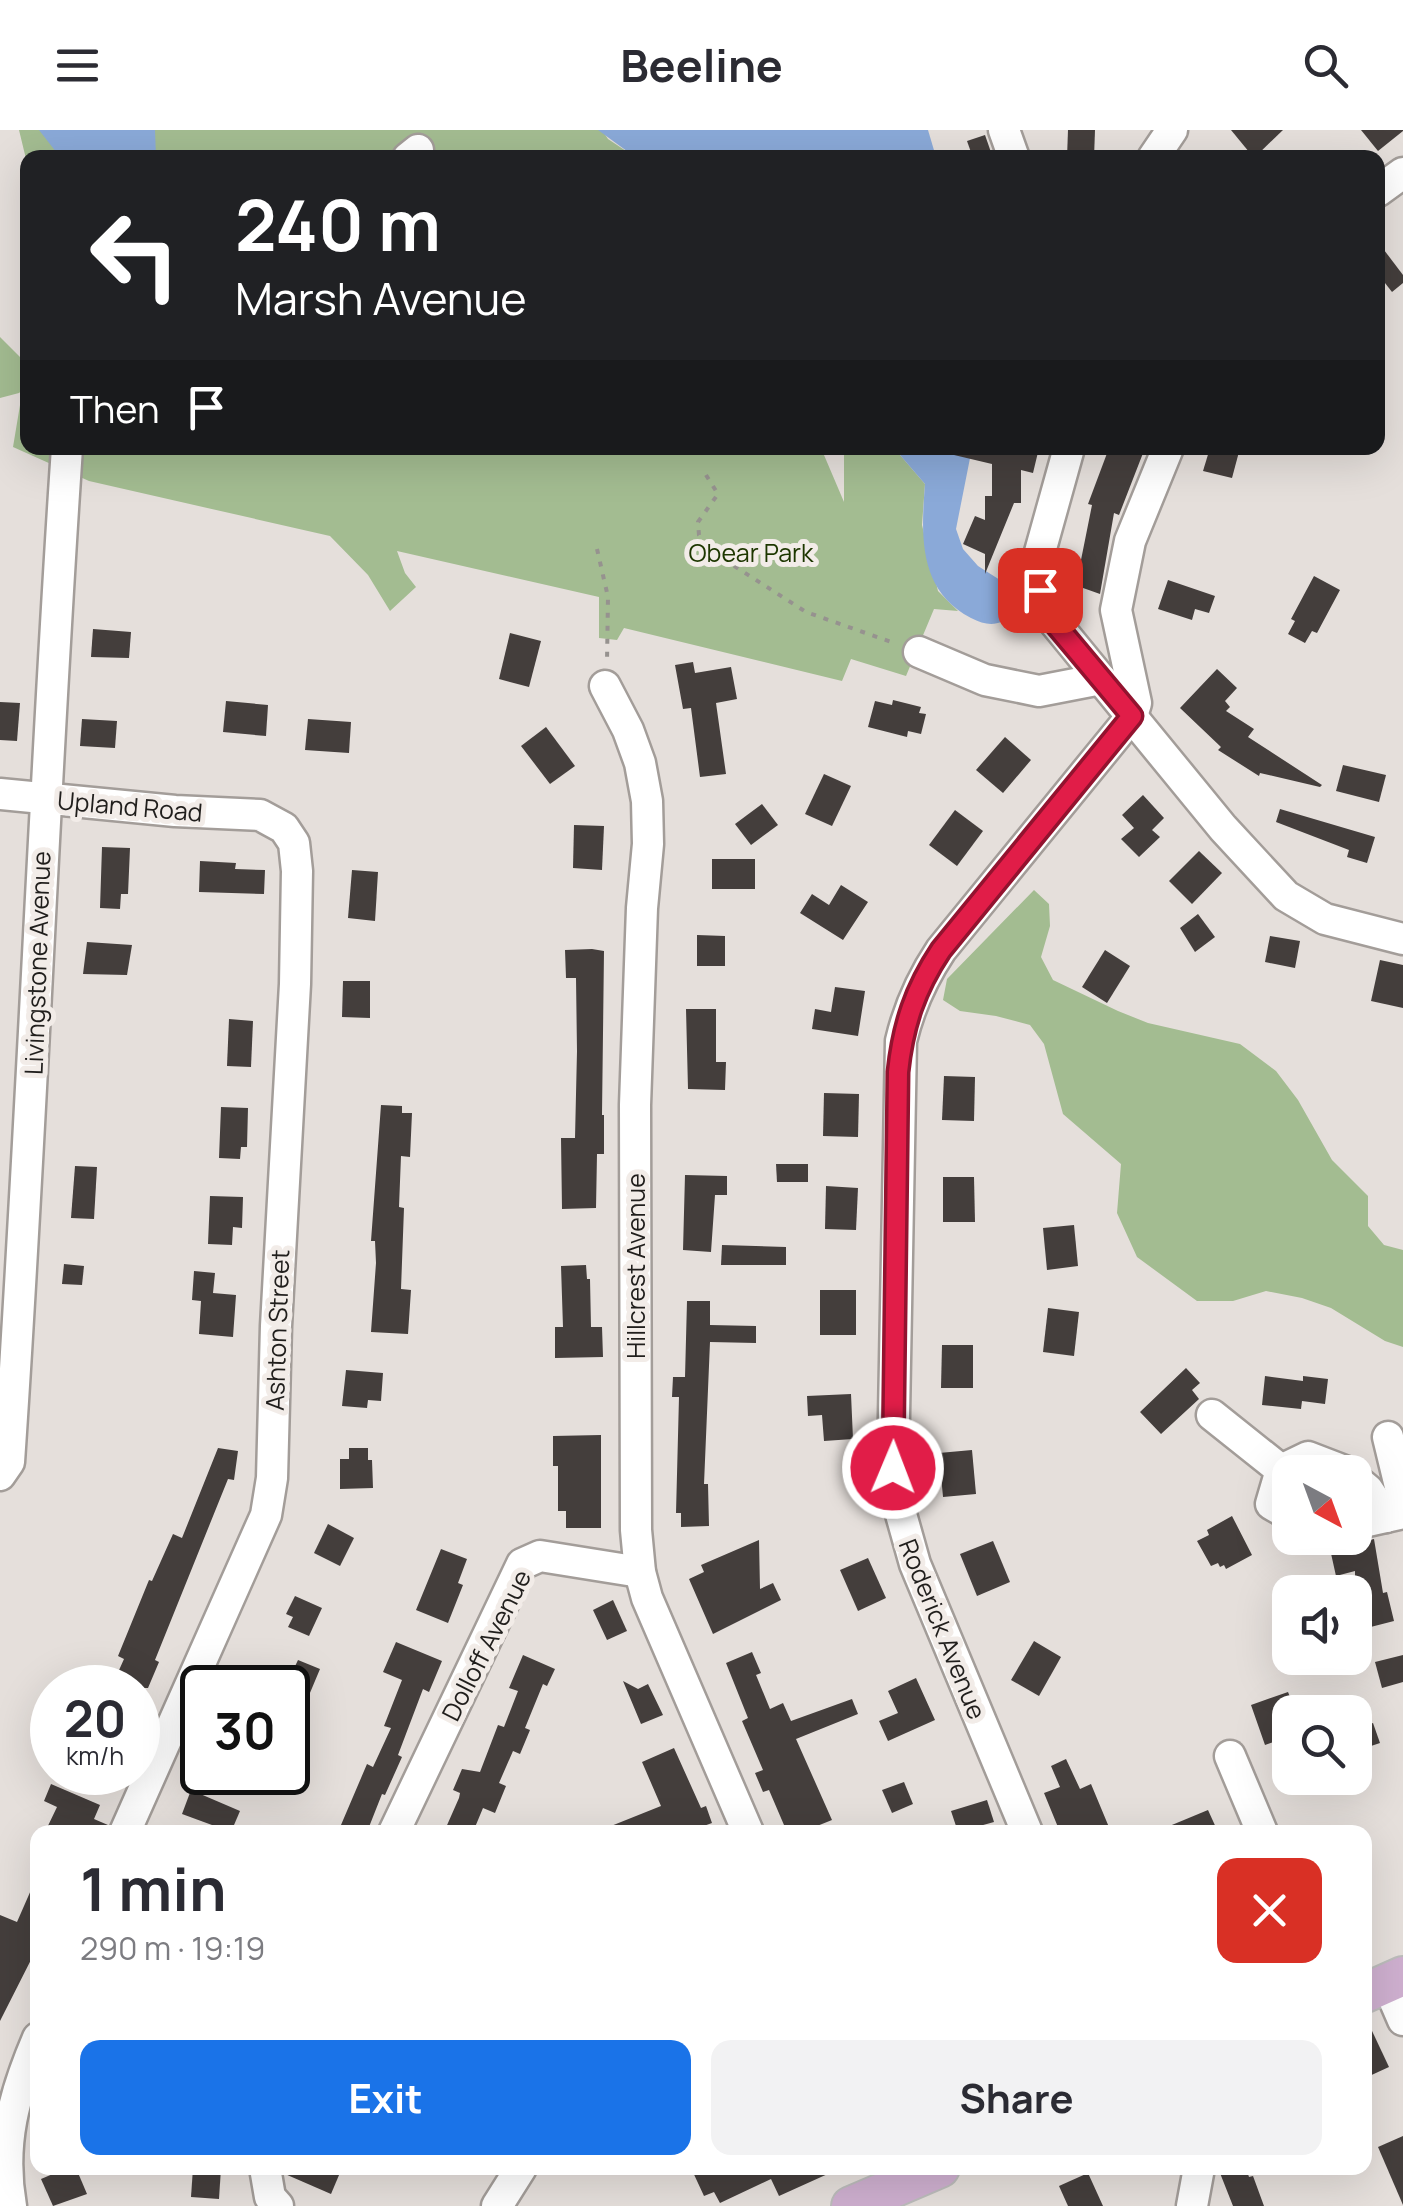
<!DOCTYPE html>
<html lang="en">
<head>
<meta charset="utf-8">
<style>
  body { margin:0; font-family:Manrope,sans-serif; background:#f2f2f3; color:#2b2b33; height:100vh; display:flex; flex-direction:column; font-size:38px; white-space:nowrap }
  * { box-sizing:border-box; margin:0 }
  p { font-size:32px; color:#7c7c81 }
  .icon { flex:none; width:55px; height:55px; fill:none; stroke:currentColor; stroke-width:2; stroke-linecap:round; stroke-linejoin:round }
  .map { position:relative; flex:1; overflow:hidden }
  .sheet { position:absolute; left:30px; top:1695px; width:1342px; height:350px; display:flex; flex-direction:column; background:#fff; border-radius:20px; box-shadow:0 10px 40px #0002 }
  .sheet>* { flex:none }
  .guide { position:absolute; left:20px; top:20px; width:1365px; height:305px; border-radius:20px; box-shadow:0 10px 40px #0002; background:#202124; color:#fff; overflow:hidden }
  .needle { width:65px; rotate:139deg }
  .controls { position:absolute; left:1272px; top:1325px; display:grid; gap:20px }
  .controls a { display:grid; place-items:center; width:100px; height:100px; border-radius:20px; background:#fff; box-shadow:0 10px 40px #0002; font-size:50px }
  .speed { position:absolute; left:30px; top:1535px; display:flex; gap:20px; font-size:50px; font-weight:700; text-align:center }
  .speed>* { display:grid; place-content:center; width:130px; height:130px; border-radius:50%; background:#fff; box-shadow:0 10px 40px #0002; line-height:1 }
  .speed small { font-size:25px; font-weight:400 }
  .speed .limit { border:5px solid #111; border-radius:15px; background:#fff; color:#111 }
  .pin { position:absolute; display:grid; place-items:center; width:85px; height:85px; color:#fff; margin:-42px; border-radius:20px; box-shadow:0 5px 15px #0006 }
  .me { position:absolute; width:110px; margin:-55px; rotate:1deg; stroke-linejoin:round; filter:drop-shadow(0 0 8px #0008) }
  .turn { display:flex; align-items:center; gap:35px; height:210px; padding:0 50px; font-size:45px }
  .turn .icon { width:130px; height:130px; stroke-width:2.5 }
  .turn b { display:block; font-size:70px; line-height:85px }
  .then { display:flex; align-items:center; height:95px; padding:0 50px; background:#0003; gap:20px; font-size:38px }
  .round { display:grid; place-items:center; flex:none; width:105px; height:105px; border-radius:20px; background:#f2f2f3 }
  .head { display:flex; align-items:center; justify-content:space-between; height:170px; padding:0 50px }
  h1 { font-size:60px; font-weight:700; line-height:75px }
  .cta { display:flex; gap:20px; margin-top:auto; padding:20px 50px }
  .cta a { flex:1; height:115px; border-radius:20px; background:#1a73e8; color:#fff; font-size:40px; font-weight:700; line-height:115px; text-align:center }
  .cta a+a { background:#f2f2f3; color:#2b2b33 }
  header { display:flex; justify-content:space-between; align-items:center; height:130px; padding:0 50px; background:#fff; font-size:45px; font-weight:700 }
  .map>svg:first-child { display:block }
</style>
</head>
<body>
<header><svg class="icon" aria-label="menu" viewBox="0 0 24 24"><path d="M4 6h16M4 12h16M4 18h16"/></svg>Beeline<svg class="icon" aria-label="search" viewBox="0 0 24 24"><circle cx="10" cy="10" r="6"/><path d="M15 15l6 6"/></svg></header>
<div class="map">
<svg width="1403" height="2076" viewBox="0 0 1403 2076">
  <rect width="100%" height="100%" fill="#e5dfdb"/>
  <g fill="#a3bc91">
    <path d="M 19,0 L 602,0 L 608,9 L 635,27 L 28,28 L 27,33 Z"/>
    <path d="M 0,207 L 28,235 L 27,256 L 19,263 L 0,268 Z"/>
    <path d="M 27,274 L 28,318 L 821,318 L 844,372 L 844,318 L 894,318 L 925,354 L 922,395 L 938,461 L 958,481 L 934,479 L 906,546 L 851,529 L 842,551 L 624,498 L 617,510 L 599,508 L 599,467 L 397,421 L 405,443 L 416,457 L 390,481 L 368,445 L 330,406 L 89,351 L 13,317 L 20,275 Z"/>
    <path d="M 1034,760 L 1049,774 L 1050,796 L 1041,827 L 1053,850 L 1118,881 L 1148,893 L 1240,914 L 1276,941 L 1298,970 L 1332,1030 L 1368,1066 L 1368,1096 L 1384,1115 L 1403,1120 L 1403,1217 L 1385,1211 L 1331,1178 L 1302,1168 L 1266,1161 L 1233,1171 L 1197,1171 L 1137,1127 L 1117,1083 L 1121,1034 L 1063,984 L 1044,914 L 1030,895 L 996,886 L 960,881 L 943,870 L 947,849 Z"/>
  </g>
  <g fill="#8aa9d8">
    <path d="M 39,0 L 155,0 L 156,27 L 60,27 Z"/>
    <path d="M 598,0 L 928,0 L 936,27 L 635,27 Z"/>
    <path d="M 894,318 L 972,318 L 956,399 L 963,419 L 978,436 L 1000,450 L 1015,471 L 1014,484 C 1000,496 988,497 971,488 C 918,460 921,406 925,354 Z"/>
  </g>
  <g fill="#443e3c">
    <path d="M 1068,0 L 1095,0 L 1094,28 L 1067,28 Z"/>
    <path d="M 1231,0 L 1283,0 L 1254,28 Z"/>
    <path d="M 1361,0 L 1403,0 L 1403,1 L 1378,21 Z"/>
    <path d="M 985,5 L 993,28 L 973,28 L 967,11 Z"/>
    <path d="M 1378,112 L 1403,145 L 1403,153 L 1392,162 L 1378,144 Z"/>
    <path d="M 955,318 L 1039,318 L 1033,343 L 1021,340 L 1021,373 L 1014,373 L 985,444 L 985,424 L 963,414 L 975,386 L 985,390 L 985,366 L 992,366 L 992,334 L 954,325 Z"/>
    <path d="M 1109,318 L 1145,318 L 1119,385 L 1114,383 L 1100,464 L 1069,453 L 1077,429 L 1081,430 L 1092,375 L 1088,374 Z"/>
    <path d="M 1210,318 L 1240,318 L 1232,348 L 1203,341 Z"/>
    <path d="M 1314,446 L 1340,460 L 1317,503 L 1312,501 L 1305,513 L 1288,504 L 1295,491 L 1291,489 Z"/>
    <path d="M 1168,450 L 1215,466 L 1209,483 L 1195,479 L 1192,490 L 1158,479 Z"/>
    <path d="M 93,499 L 131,502 L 129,528 L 91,527 Z"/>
    <path d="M 510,503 L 541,511 L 529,557 L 499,549 Z"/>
    <path d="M 693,532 L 695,543 L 731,537 L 737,569 L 716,573 L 726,644 L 700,647 L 691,578 L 683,579 L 675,535 Z"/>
    <path d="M 1217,539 L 1237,558 L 1225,571 L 1230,577 L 1226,581 L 1254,599 L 1248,607 L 1322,655 L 1320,657 L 1260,643 L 1259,646 L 1218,620 L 1221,617 L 1180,578 Z"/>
    <path d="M 893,570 L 921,577 L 919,583 L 926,584 L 921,604 L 908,601 L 907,607 L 868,597 L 875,571 L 892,575 Z"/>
    <path d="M 226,571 L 268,575 L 266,606 L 223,602 Z"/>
    <path d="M 0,572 L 20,573 L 17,611 L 0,610 Z"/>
    <path d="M 82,589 L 117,591 L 115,618 L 80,616 Z"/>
    <path d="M 308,589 L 351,592 L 349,623 L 305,620 Z"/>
    <path d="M 546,597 L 575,636 L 550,654 L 521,616 Z"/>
    <path d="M 1005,607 L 1031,630 L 1003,663 L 976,640 Z"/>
    <path d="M 1343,635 L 1386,645 L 1379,672 L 1336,661 Z"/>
    <path d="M 824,644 L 851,656 L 832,696 L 805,684 Z"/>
    <path d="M 1143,665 L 1164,688 L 1152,700 L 1160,707 L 1139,727 L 1121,709 L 1134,698 L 1122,685 Z"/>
    <path d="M 762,674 L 778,695 L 751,715 L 735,694 Z"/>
    <path d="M 1280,679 L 1375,707 L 1367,733 L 1347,727 L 1349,720 L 1276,692 Z"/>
    <path d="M 955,680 L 983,701 L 957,736 L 929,715 Z"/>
    <path d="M 574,695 L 604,696 L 602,740 L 573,738 Z"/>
    <path d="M 102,717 L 130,718 L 128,764 L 121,764 L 120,779 L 100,778 Z"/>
    <path d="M 1199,721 L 1222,743 L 1192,774 L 1169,751 Z"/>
    <rect x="712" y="729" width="43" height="30"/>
    <path d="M 200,731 L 236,733 L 235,739 L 265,740 L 264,764 L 199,762 Z"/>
    <path d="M 352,740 L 378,742 L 375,791 L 348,788 Z"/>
    <path d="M 841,755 L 868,772 L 843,810 L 800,783 L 812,764 L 829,775 Z"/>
    <path d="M 1198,784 L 1215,807 L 1195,822 L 1180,798 Z"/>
    <path d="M 697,805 L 725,806 L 725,836 L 697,836 Z"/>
    <path d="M 1270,806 L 1300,811 L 1295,838 L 1265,832 Z"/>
    <path d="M 87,812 L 132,815 L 127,845 L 83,844 Z"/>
    <path d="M 592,819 L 604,821 L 602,985 L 604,985 L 604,1024 L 597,1024 L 596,1078 L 562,1079 L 561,1008 L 575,1008 L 577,921 L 576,848 L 566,848 L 565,820 Z"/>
    <path d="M 1105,820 L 1130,836 L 1107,873 L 1082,857 Z"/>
    <path d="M 1380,830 L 1403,835 L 1403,878 L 1371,871 Z"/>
    <path d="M 343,851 L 370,851 L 370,888 L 342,887 Z"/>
    <path d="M 835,857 L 865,861 L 858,906 L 812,899 L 815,879 L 831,882 Z"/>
    <path d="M 686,879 L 716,879 L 716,932 L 726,932 L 725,960 L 688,959 Z"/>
    <path d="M 229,889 L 253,891 L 251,937 L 227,936 Z"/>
    <path d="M 944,946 L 975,947 L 974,991 L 942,990 Z"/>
    <path d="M 824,963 L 859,964 L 858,1007 L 823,1006 Z"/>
    <path d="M 381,975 L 402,976 L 402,983 L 412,983 L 410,1027 L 401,1026 L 399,1077 L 404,1078 L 401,1159 L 411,1160 L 408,1204 L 371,1202 L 376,1133 L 375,1111 L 371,1111 Z"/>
    <path d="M 221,977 L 248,978 L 247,1017 L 241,1017 L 240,1029 L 219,1028 Z"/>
    <path d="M 776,1034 L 808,1034 L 808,1052 L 777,1052 Z"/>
    <path d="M 75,1036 L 97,1037 L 94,1089 L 71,1088 Z"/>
    <path d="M 685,1045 L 727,1046 L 727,1065 L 715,1065 L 711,1122 L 683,1120 Z"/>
    <path d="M 943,1047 L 974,1047 L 975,1092 L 943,1092 Z"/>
    <path d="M 826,1056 L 858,1058 L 856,1100 L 825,1099 Z"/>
    <path d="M 210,1066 L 243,1067 L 242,1098 L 233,1097 L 232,1115 L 208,1114 Z"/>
    <path d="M 1074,1095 L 1078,1136 L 1047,1140 L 1043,1098 Z"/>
    <path d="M 722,1115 L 786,1117 L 786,1135 L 721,1135 Z"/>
    <path d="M 64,1134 L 84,1136 L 82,1155 L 62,1154 Z"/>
    <path d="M 586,1135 L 587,1149 L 590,1149 L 591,1197 L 602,1197 L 603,1227 L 555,1228 L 555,1197 L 563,1197 L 561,1136 Z"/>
    <path d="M 194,1141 L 215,1143 L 213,1163 L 236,1165 L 233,1207 L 199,1204 L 201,1171 L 192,1170 Z"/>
    <rect x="820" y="1160" width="36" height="45"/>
    <path d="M 687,1171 L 710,1171 L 710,1195 L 756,1196 L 756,1213 L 710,1212 L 704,1354 L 708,1354 L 709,1396 L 681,1397 L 681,1383 L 676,1383 L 679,1267 L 672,1267 L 673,1247 L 685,1247 Z"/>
    <path d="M 1048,1178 L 1079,1182 L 1074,1226 L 1043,1222 Z"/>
    <path d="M 942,1215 L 973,1215 L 973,1258 L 941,1258 Z"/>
    <path d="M 1186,1238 L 1200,1253 L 1192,1260 L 1199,1269 L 1161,1304 L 1140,1282 Z"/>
    <path d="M 346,1240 L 383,1243 L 381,1271 L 368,1270 L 367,1278 L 342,1276 Z"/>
    <path d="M 1265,1246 L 1303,1251 L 1303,1246 L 1328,1249 L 1325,1274 L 1302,1271 L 1301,1279 L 1262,1275 Z"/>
    <path d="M 851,1264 L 853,1309 L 824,1311 L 822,1285 L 808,1286 L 807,1266 Z"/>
    <path d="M 601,1305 L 601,1398 L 566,1398 L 566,1381 L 558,1381 L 558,1336 L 553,1336 L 553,1306 Z"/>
    <path d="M 218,1318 L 238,1321 L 234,1350 L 228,1349 L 155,1530 L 159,1532 L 148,1558 L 111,1558 L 124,1529 L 118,1526 L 149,1450 L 152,1451 L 173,1404 L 182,1408 Z"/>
    <path d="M 349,1318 L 368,1318 L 368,1330 L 372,1330 L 373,1358 L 340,1359 L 340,1329 L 349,1329 Z"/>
    <path d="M 972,1320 L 976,1364 L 943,1367 L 939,1323 Z"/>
    <path d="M 1232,1386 L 1252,1425 L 1226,1439 L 1224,1435 L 1220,1437 L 1218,1433 L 1211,1436 L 1197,1411 L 1209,1405 L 1207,1400 Z"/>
    <path d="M 328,1394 L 354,1408 L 340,1436 L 314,1423 Z"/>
    <path d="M 1374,1409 L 1383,1463 L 1387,1462 L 1394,1491 L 1355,1501 L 1355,1441 L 1336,1446 L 1330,1419 Z"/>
    <path d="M 759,1410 L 760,1459 L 773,1453 L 781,1470 L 713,1504 L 689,1449 L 704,1442 L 701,1435 Z"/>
    <path d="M 993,1411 L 1010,1452 L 977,1466 L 960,1424 Z"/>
    <path d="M 441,1419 L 467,1429 L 458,1453 L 463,1455 L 448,1493 L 416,1480 Z"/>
    <path d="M 868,1428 L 886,1468 L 858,1481 L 840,1440 Z"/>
    <path d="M 295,1466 L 322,1478 L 309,1506 L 288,1497 L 293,1487 L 286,1484 Z"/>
    <path d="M 613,1470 L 627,1501 L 607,1510 L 593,1480 Z"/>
    <path d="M 1034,1511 L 1061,1527 L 1039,1566 L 1011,1550 Z"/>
    <path d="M 396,1512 L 442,1531 L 429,1562 L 423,1559 L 398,1625 L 402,1627 L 385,1665 L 382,1664 L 367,1702 L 338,1702 L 367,1634 L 373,1637 L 391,1598 L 384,1596 L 402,1550 L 383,1542 Z"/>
    <path d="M 752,1522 L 761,1543 L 756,1545 L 770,1579 L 783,1573 L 791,1591 L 852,1569 L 858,1584 L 796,1609 L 832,1690 L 802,1702 L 787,1702 L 769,1660 L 763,1662 L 755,1643 L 763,1640 L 742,1591 L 748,1588 L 726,1533 Z"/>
    <path d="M 523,1525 L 555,1539 L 547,1556 L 543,1554 L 525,1598 L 530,1600 L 520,1624 L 513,1621 L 499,1653 L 506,1656 L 495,1683 L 483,1678 L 473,1702 L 444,1702 L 459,1668 L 460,1663 L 453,1660 L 462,1639 L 480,1642 L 498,1595 L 504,1597 L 518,1561 L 509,1558 Z"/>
    <path d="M 1403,1525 L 1403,1552 L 1382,1558 L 1375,1532 Z"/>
    <path d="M 298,1530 L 320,1539 L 307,1570 L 288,1562 L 288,1558 L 241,1558 L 251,1535 L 288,1551 Z"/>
    <path d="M 916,1548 L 935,1590 L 888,1611 L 879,1591 L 898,1583 L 888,1561 Z"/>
    <path d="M 623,1551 L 638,1559 L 648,1554 L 663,1585 L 641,1594 Z"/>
    <path d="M 1288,1562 L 1296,1582 L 1290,1582 L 1290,1606 L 1265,1615 L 1251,1575 Z"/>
    <path d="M 1373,1593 L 1380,1613 L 1359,1620 L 1355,1599 Z"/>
    <path d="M 674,1618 L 701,1678 L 706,1676 L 712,1693 L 687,1702 L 596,1702 L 661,1676 L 642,1632 Z"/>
    <path d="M 1066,1629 L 1080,1659 L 1091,1654 L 1111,1702 L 1060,1702 L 1044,1663 L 1060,1657 L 1051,1636 Z"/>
    <path d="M 904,1652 L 913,1674 L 892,1683 L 882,1660 Z"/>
    <path d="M 51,1654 L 100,1675 L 94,1689 L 108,1695 L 106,1702 L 45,1702 L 57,1677 L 44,1671 Z"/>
    <path d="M 191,1660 L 240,1681 L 231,1702 L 182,1684 Z"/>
    <path d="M 987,1670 L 994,1692 L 958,1702 L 951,1681 Z"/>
    <path d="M 1208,1680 L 1218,1702 L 1155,1702 Z"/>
    <path d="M 38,1744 L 38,1816 L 0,1891 L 0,1785 L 17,1792 Z"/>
    <path d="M 1365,1886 L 1389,1937 L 1365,1948 Z"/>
    <path d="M 1403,2006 L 1403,2075 L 1378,2017 Z"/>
    <path d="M 67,2038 L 76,2038 L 87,2064 L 53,2076 L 41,2049 Z"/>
    <path d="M 193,2038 L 221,2038 L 219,2069 L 191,2067 Z"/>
    <path d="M 284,2038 L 342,2038 L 331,2064 L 285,2044 Z"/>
    <path d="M 691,2038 L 841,2038 L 779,2066 L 771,2049 L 720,2073 L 714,2062 L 704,2066 Z"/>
    <path d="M 1218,2038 L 1246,2038 L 1249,2047 L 1253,2046 L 1264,2076 L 1233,2076 Z"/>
    <path d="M 1088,2043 L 1103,2076 L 1068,2076 L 1059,2056 Z"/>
  </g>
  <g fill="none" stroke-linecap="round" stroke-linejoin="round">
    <defs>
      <g id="minor">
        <path d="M 1004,0 L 1014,28"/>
        <path d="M 408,28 L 418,20"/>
        <path d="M 1153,28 L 1172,0"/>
        <path d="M 1378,61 L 1403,43"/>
        <path d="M 1069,318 L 1040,422 L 1040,460 L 1051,488 L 1223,698 L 1286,766 L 1325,789 L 1403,809"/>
        <path d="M 919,522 L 985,550 L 1039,561 L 1101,549"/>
        <path d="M 605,556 L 628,600 L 640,633 L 647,671 L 648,714 L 642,778 L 635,975 L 636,1400 L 640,1442 L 647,1468 L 748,1702"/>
        <path d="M 0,664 L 175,681 L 260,685 L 284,698 L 294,713 L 297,741 L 295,854 L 276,1196 L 272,1348 L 266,1385 L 125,1702"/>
        <path d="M 1212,1285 L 1281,1340 L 1271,1374 L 1290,1385"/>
        <path d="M 1388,1307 L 1403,1369"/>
        <path d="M 1281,1340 L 1308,1327 L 1347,1342"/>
        <path d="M 0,1345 L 9,1332 C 32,994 44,656 67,318"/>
        <path d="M 1355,1349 L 1368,1360 L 1386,1387"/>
        <path d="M 1355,1394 L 1403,1383"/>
        <path d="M 1230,1626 L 1262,1702"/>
        <path d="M 394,1702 L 522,1434 L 540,1426 L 640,1442"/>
        <path d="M 1027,1702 L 915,1434 L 897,1370 L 893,1338 L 901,911 C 909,877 921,850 941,820 L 1132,586 L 1136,573 L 1116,480 L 1130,411 L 1168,318"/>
        <path d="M 1387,1853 L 1403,1890"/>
        <path d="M 265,2038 L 270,2067 L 278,2076"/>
        <path d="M 11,2076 C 0,2014 14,1964 38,1908"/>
        <path d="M 497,2076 L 521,2038"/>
        <path d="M 1192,2076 L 1199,2038"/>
      </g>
      <g id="major">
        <path d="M 1365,1863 L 1403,1846"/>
        <path d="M 851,2076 L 940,2038"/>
      </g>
    </defs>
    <use href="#minor" stroke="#a39d99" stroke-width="35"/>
    <use href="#major" stroke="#bcbcbb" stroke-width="42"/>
    <g stroke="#96928f" stroke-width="4" stroke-dasharray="5 8" stroke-linecap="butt">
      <path d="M 706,345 L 718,364 L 698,392 L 699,405 L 717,425 L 806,482 L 894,513"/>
      <path d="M 597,419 L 608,467 L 607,532"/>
    </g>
    <use href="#minor" stroke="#fff" stroke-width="30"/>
    <use href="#major" stroke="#ceafcf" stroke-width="38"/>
  </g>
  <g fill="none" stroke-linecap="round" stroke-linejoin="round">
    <defs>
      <path id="route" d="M 893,1338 L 898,942 C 903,895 915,859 941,820 L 1132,586 L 1050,488 L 1040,460"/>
    </defs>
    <use href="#route" stroke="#92132f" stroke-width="25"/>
    <use href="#route" stroke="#e11d48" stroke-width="18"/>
  </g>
  <g text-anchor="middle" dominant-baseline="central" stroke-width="10" stroke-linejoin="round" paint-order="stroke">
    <g font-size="25" fill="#1d3700" stroke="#f2ece8">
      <text x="751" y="422">Obear Park</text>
    </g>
    <g font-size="25" fill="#201e1c" stroke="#f2ece8">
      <text transform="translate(130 676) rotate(5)">Upland Road</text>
      <text transform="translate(37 833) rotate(-88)">Livingstone Avenue</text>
      <text transform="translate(635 1136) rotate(-90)">Hillcrest Avenue</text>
      <text transform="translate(277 1200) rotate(-88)">Ashton Street</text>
      <text transform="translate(943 1499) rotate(68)">Roderick Avenue</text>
      <text transform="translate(486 1515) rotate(-63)">Dolloff Avenue</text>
    </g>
  </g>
</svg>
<div class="controls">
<a><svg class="needle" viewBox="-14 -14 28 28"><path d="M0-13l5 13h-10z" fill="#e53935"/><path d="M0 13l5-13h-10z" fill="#7c7c81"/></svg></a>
<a><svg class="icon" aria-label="sound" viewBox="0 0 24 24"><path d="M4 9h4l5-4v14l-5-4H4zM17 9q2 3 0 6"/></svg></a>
<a><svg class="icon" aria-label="search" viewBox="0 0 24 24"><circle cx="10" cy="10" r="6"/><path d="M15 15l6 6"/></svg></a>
</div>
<div class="speed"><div>20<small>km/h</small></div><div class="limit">30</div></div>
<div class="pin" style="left:1040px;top:460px;background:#d93025"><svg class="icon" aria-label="arrive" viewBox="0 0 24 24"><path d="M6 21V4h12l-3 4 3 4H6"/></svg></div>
<svg class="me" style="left:893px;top:1338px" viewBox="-20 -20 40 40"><circle r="17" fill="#e11d48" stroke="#fff" stroke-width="3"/><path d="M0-11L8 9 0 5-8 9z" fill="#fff"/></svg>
<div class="guide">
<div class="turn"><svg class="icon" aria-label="left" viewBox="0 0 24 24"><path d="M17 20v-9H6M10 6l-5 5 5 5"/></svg><div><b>240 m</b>Marsh Avenue</div></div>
<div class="then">Then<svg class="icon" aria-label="arrive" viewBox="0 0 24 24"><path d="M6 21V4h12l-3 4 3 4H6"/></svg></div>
</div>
<section class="sheet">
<div class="head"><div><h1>1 min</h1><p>290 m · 19:19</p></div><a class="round" style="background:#d93025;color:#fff"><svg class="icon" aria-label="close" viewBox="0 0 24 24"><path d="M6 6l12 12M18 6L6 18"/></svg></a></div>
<div class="cta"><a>Exit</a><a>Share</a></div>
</section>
</div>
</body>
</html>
